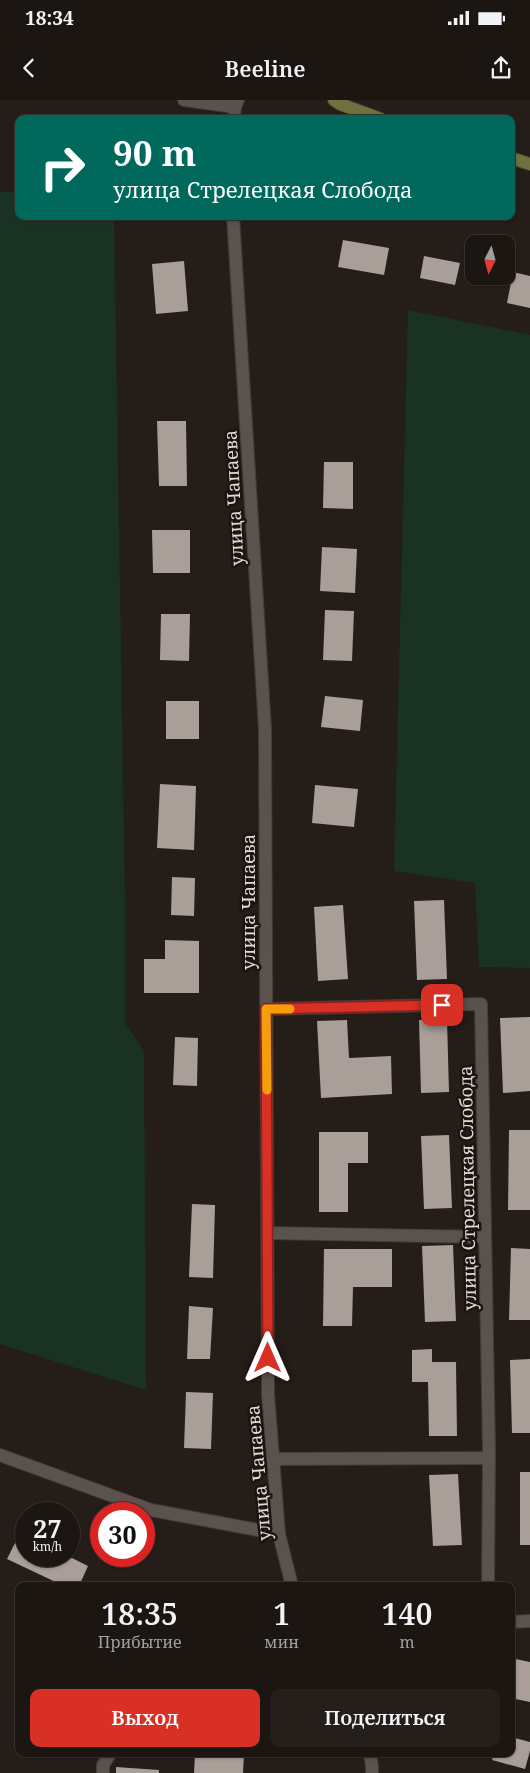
<!DOCTYPE html>
<html lang="ru">
<head>
<meta charset="utf-8">
<style>
  body { margin:0; font-family:"Noto Serif",serif; background:#251f1b; color:#f1f3f6; height:100vh; display:flex; flex-direction:column; font-size:19px; white-space:nowrap }
  * { box-sizing:border-box; margin:0 }
  p { font-size:16px; color:#a09f9f }
  .icon { flex:none; width:28px; height:28px; fill:none; stroke:currentColor; stroke-width:2; stroke-linecap:round; stroke-linejoin:round }
  .map { position:relative; flex:1; overflow:hidden }
  .details { position:absolute; left:15px; top:1482px; width:500px; height:175px; display:flex; flex-direction:column; background:#1c1612; border-radius:10px; box-shadow:0 1px 4px #0004,0 0 0 1px #3a3532 }
  .details>* { flex:none }
  .guide { position:absolute; left:15px; top:15px; width:500px; height:105px; border-radius:10px; box-shadow:0 1px 4px #0004,0 0 0 1px #3a3532; background:#00695c; color:#fff; overflow:hidden }
  .needle { width:32px; rotate:186deg }
  .fabs { position:absolute; left:465px; top:135px; display:grid; gap:10px }
  .fabs a { display:grid; place-items:center; width:50px; height:50px; border-radius:10px; background:#1c1612; box-shadow:0 1px 4px #0004,0 0 0 1px #3a3532; font-size:25px }
  .speed { position:absolute; left:15px; top:1402px; display:flex; gap:10px; font-size:25px; font-weight:700; text-align:center }
  .speed>* { display:grid; place-content:center; width:65px; height:65px; border-radius:50%; background:#1c1612; box-shadow:0 1px 4px #0004,0 0 0 1px #3a3532; line-height:1 }
  .speed small { font-size:12px; font-weight:400 }
  .speed .limit { border:8px solid #d22; background:#fff; color:#111 }
  .pin { position:absolute; display:grid; place-items:center; width:42px; height:42px; color:#fff; margin:-21px; border-radius:10px; box-shadow:0 2px 8px #0006 }
  .me { position:absolute; width:55px; margin:-28px; rotate:0deg; stroke-linejoin:round; filter:drop-shadow(0 0 4px #0008) }
  .turn { display:flex; align-items:center; gap:18px; height:105px; padding:0 15px; font-size:22px }
  .turn .icon { width:65px; height:65px; stroke-width:2.5 }
  .turn b { display:block; font-size:35px; line-height:42px }
  .eta { display:flex; justify-content:space-evenly; align-items:center; height:85px; text-align:center }
  .eta b { font-size:30px; font-weight:600; line-height:35px }
  .primary-button { display:flex; gap:10px; margin-top:auto; padding:10px 15px }
  .primary-button a { flex:1; height:58px; border-radius:10px; background:#d93025; color:#fff; font-size:20px; font-weight:600; line-height:58px; text-align:center }
  .primary-button a+a { background:#251f1b; color:#f1f3f6 }
  .status { display:flex; justify-content:space-between; align-items:center; height:35px; padding:0 25px; background:#1c1612; direction:ltr }
  .status svg { height:14px; fill:currentColor }
  header { display:flex; justify-content:space-between; align-items:center; height:65px; padding:0 15px; background:#1c1612; font-size:22px; font-weight:600 }
  .map>svg:first-child { display:block }
</style>
</head>
<body>
<div class="status"><b>18:34</b><svg viewBox="0 0 49 12"><path d="M0 12V9h3v3zM5 12V6h3v6zM10 12V3h3v9zM15 12V0h3v12zM26 1h20v11H26zM47 4h2v5h-2z"/></svg></div>
<header><svg class="icon" aria-label="back" viewBox="0 0 24 24"><path d="M15 5l-7 7 7 7"/></svg>Beeline<svg class="icon" aria-label="share" viewBox="0 0 24 24"><path d="M12 15V3M7 8l5-5 5 5M5 13v7h14v-7"/></svg></header>
<div class="map">
<svg width="530" height="1673" viewBox="0 0 530 1673">
  <rect width="100%" height="100%" fill="#251d18"/>
  <g fill="#1a3224">
    <path d="M 0,92 L 19,92 L 19,116 L 114,116 L 125,802 L 125,923 L 144,951 L 146,1290 L 0,1244 Z"/>
    <path d="M 408,210 L 530,235 L 530,868 L 479,867 L 475,783 L 394,771 Z"/>
  </g>
  <g fill="#a99e98">
    <path d="M 343,140 L 389,148 L 384,175 L 338,167 Z"/>
    <path d="M 424,156 L 460,163 L 455,185 L 420,178 Z"/>
    <path d="M 184,161 L 188,211 L 156,214 L 152,164 Z"/>
    <path d="M 513,172 L 530,176 L 530,208 L 507,203 Z"/>
    <path d="M 157,321 L 186,321 L 187,386 L 159,386 Z"/>
    <path d="M 324,362 L 353,362 L 353,409 L 323,408 Z"/>
    <path d="M 152,430 L 190,430 L 190,473 L 153,473 Z"/>
    <path d="M 322,447 L 357,449 L 355,493 L 320,491 Z"/>
    <path d="M 325,510 L 354,511 L 352,561 L 323,560 Z"/>
    <path d="M 161,514 L 190,514 L 189,561 L 160,560 Z"/>
    <path d="M 325,596 L 363,600 L 360,631 L 321,627 Z"/>
    <rect x="166" y="601" width="33" height="38"/>
    <path d="M 160,684 L 196,686 L 194,750 L 157,748 Z"/>
    <path d="M 315,685 L 358,689 L 354,727 L 312,723 Z"/>
    <path d="M 172,777 L 195,778 L 194,816 L 171,815 Z"/>
    <path d="M 444,800 L 447,879 L 417,880 L 414,801 Z"/>
    <path d="M 343,805 L 348,879 L 318,881 L 314,807 Z"/>
    <path d="M 165,840 L 199,841 L 199,893 L 144,893 L 144,859 L 165,859 Z"/>
    <path d="M 530,917 L 530,991 L 503,993 L 500,918 Z"/>
    <path d="M 447,919 L 449,992 L 421,993 L 419,920 Z"/>
    <path d="M 347,920 L 349,958 L 391,956 L 392,994 L 321,998 L 317,921 Z"/>
    <path d="M 175,937 L 198,938 L 197,986 L 173,985 Z"/>
    <path d="M 509,1030 L 530,1030 L 530,1110 L 508,1110 Z"/>
    <path d="M 319,1032 L 368,1032 L 368,1063 L 348,1063 L 348,1112 L 319,1112 Z"/>
    <path d="M 449,1035 L 452,1108 L 424,1109 L 421,1036 Z"/>
    <path d="M 192,1104 L 215,1105 L 213,1178 L 189,1177 Z"/>
    <path d="M 453,1145 L 456,1221 L 425,1222 L 422,1146 Z"/>
    <path d="M 511,1148 L 530,1149 L 530,1220 L 509,1220 Z"/>
    <path d="M 324,1149 L 392,1149 L 392,1187 L 353,1187 L 352,1226 L 323,1226 Z"/>
    <path d="M 189,1206 L 213,1208 L 210,1259 L 187,1259 Z"/>
    <path d="M 432,1249 L 432,1262 L 456,1262 L 457,1336 L 429,1336 L 428,1282 L 412,1282 L 412,1250 Z"/>
    <path d="M 530,1259 L 530,1333 L 512,1333 L 510,1260 Z"/>
    <path d="M 186,1292 L 213,1293 L 211,1349 L 184,1348 Z"/>
    <rect x="520" y="1372" width="10" height="73"/>
    <path d="M 458,1374 L 462,1445 L 433,1446 L 429,1375 Z"/>
    <path d="M 20,1433 L 26,1436 L 26,1456 L 68,1456 L 88,1466 L 79,1486 L 64,1486 L 7,1459 Z"/>
    <path d="M 120,1482 L 130,1486 L 118,1486 Z"/>
    <path d="M 511,1558 L 530,1562 L 530,1602 L 511,1598 Z"/>
    <path d="M 511,1637 L 530,1642 L 530,1651 L 525,1669 L 492,1660 L 494,1654 L 511,1654 Z"/>
    <path d="M 195,1654 L 244,1654 L 243,1673 L 194,1673 Z"/>
    <path d="M 116,1667 L 159,1670 L 159,1673 L 116,1673 Z"/>
  </g>
  <g fill="none" stroke-linecap="round" stroke-linejoin="round">
    <defs>
      <g id="lane">
        <path d="M 184,0 L 235,7"/>
        <path d="M 266,909 L 481,904 L 489,1350 L 488,1486"/>
        <path d="M 268,1133 L 485,1137"/>
        <path d="M 0,1355 L 151,1410 L 279,1434"/>
        <path d="M 273,1359 L 489,1358"/>
        <path d="M 511,1522 L 530,1521"/>
      </g>
      <g id="street">
        <path d="M 234,19 L 235,7 L 238,0"/>
        <path d="M 233,116 L 265,629 L 268,1294 L 279,1434 L 292,1486"/>
        <path d="M 370,1654 L 372,1666 L 372,1673"/>
        <path d="M 103,1673 L 103,1665 L 110,1654"/>
      </g>
      <g id="secondary">
        <path d="M 334,0 L 340,4 L 381,19"/>
        <path d="M 511,58 L 530,64"/>
      </g>
    </defs>
    <use href="#lane" stroke="#413a37" stroke-width="14"/>
    <use href="#street" stroke="#413a37" stroke-width="14"/>
    <use href="#secondary" stroke="#413a37" stroke-width="14"/>
    <use href="#lane" stroke="#5c524d" stroke-width="12"/>
    <use href="#street" stroke="#5c524d" stroke-width="12"/>
    <use href="#secondary" stroke="#70723d" stroke-width="12"/>
  </g>
  <g fill="none" stroke-linecap="round" stroke-linejoin="round">
    <defs>
      <path id="route" d="M 268,1258 L 266,909 L 442,905"/>
    </defs>
    <use href="#route" stroke="#8d1f18" stroke-width="12"/>
    <use href="#route" stroke="#d93025" stroke-width="9"/>
    <path stroke="#f59e0b" stroke-width="9" d="M 267,990 L 266,909 L 290,909"/>
  </g>
  <g text-anchor="middle" dominant-baseline="central" stroke-width="5" stroke-linejoin="round" paint-order="stroke">
    <g font-size="18" fill="#e1dbd8" stroke="#1b140f">
      <text transform="translate(233 398) rotate(-93)">улица Чапаева</text>
      <text transform="translate(248 802) rotate(-90)">улица Чапаева</text>
      <text transform="translate(467 1088) rotate(-91)">улица Стрелецкая Слобода</text>
      <text transform="translate(258 1373) rotate(-95)">улица Чапаева</text>
    </g>
  </g>
</svg>
<div class="fabs">
<a><svg class="needle" viewBox="-14 -14 28 28"><path d="M0-13l5 13h-10z" fill="#e53935"/><path d="M0 13l5-13h-10z" fill="#a09f9f"/></svg></a>
</div>
<div class="speed"><div>27<small>km/h</small></div><div class="limit">30</div></div>
<div class="pin" style="left:442px;top:905px;background:#d93025"><svg class="icon" aria-label="arrive" viewBox="0 0 24 24"><path d="M6 21V4h12l-3 4 3 4H6"/></svg></div>
<svg class="me" style="left:268px;top:1258px" viewBox="-20 -20 40 40"><path d="M0-17L14 15 0 8-14 15z" fill="#d93025" stroke="#fff" stroke-width="4"/></svg>
<div class="guide">
<div class="turn"><svg class="icon" aria-label="right" viewBox="0 0 24 24"><path d="M7 20v-9h11M14 6l5 5-5 5"/></svg><div><b>90 m</b>улица Стрелецкая Слобода</div></div>
</div>
<section class="details">
<div class="eta">
<div><b>18:35</b><p>Прибытие</p></div>
<div><b>1</b><p>мин</p></div>
<div><b>140</b><p>m</p></div>
</div>
<div class="primary-button"><a>Выход</a><a>Поделиться</a></div>
</section>
</div>
</body>
</html>
